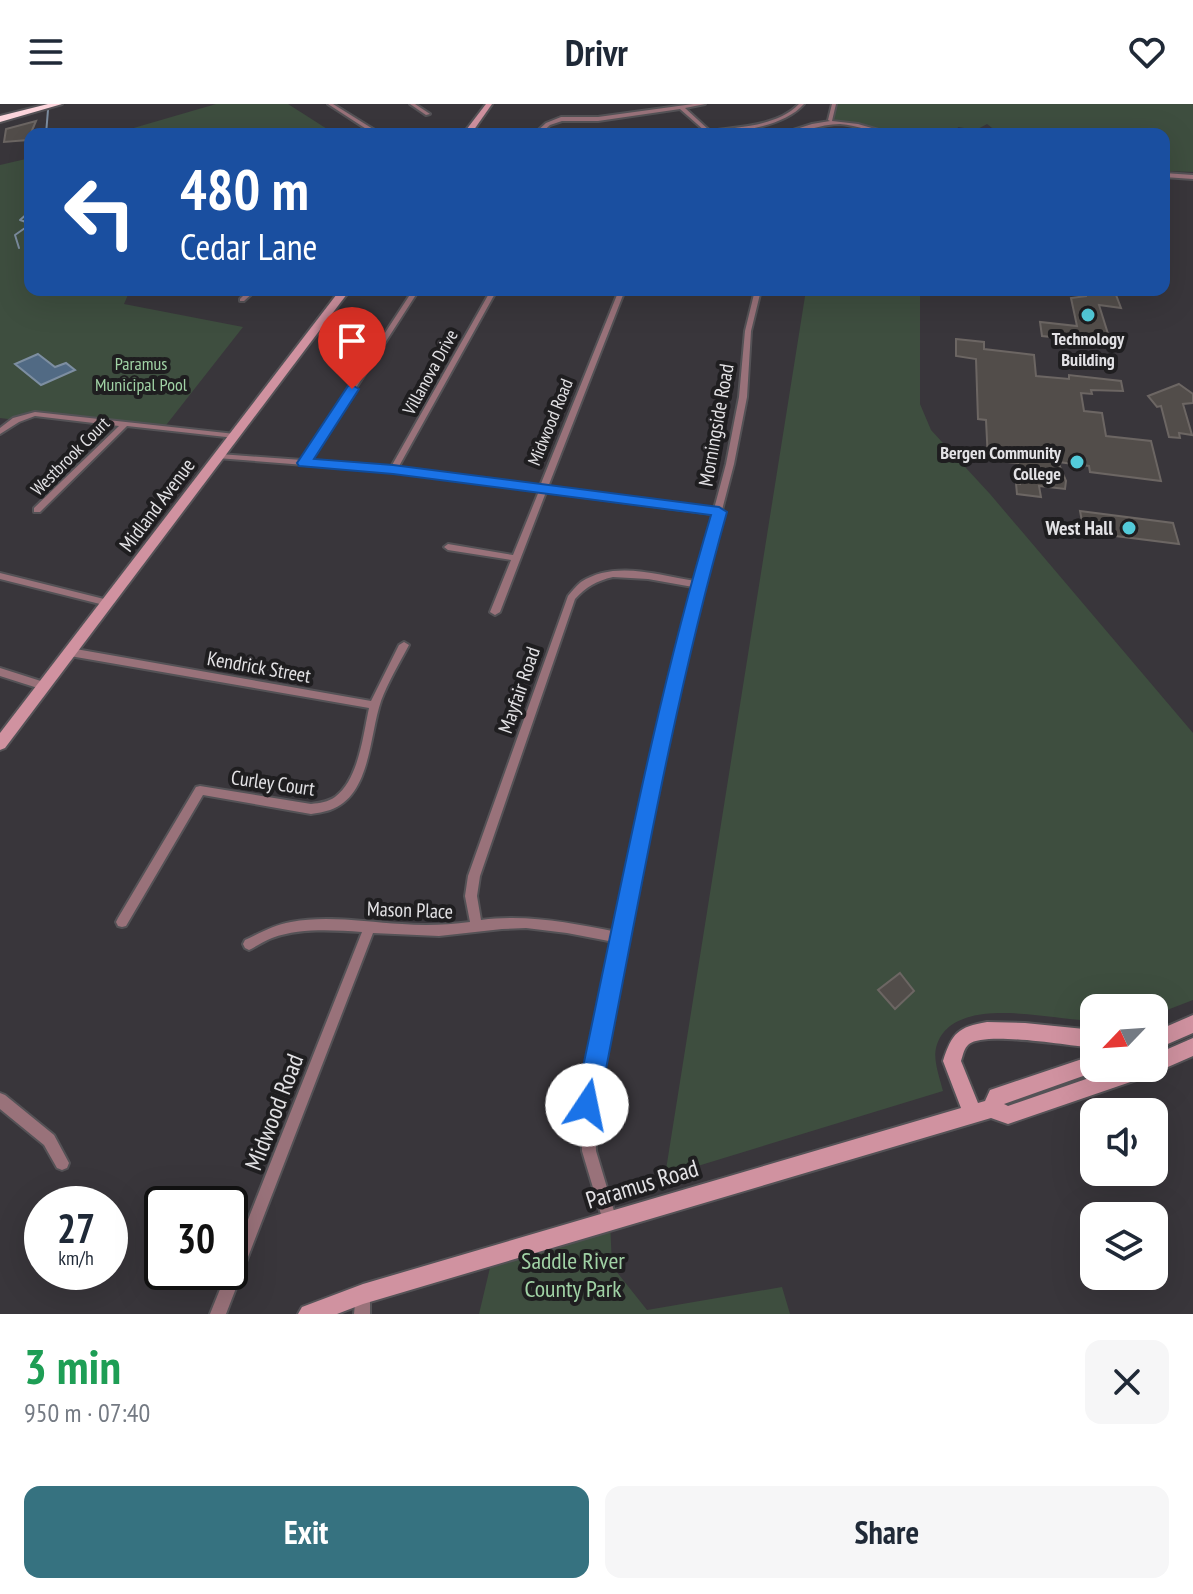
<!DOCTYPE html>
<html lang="en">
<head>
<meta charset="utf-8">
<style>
  body { margin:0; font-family:"PT Sans Narrow",sans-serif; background:#f6f6f7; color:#1f2937; height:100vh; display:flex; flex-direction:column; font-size:30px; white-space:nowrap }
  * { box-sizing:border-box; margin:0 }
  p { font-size:26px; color:#747a83 }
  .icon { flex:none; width:44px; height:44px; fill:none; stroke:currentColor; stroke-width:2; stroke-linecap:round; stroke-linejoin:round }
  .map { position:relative; height:1210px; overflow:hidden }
  .panel { display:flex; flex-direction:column; background:#fff; flex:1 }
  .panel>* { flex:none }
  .banner { position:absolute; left:24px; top:24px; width:1146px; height:168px; border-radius:16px; box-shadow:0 8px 32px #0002; background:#1a4fa0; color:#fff; overflow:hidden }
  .needle { width:52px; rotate:245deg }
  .controls { position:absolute; left:1080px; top:890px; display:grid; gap:16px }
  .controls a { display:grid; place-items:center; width:88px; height:88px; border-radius:16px; background:#fff; box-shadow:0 8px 32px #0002; font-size:40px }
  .speed { position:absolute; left:24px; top:1082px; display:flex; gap:16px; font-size:40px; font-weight:700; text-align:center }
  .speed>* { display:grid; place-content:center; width:104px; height:104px; border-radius:50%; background:#fff; box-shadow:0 8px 32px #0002; line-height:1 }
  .speed small { font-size:20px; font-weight:400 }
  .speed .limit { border:4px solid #111; border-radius:12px; background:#fff; color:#111 }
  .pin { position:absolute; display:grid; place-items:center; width:68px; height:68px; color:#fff; margin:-82px -34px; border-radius:50% 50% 50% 0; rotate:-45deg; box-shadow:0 0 8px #0007 }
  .pin .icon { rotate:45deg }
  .me { position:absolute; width:88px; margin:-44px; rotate:11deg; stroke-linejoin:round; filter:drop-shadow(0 0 6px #0008) }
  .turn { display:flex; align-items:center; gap:28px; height:168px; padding:0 24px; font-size:36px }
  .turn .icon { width:104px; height:104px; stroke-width:2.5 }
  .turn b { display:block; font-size:56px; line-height:68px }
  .round { display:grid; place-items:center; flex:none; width:84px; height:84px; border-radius:16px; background:#f6f6f7 }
  .summary { display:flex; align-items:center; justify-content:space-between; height:136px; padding:0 24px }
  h1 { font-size:48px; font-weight:600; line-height:60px; color:#1e9e55 }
  .action { display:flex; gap:16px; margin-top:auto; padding:16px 24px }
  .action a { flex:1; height:92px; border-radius:16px; background:#367280; color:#fff; font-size:32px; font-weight:600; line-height:92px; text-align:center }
  .action a+a { background:#f6f6f7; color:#1f2937 }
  header { display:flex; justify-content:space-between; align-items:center; height:104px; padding:0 24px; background:#fff; font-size:36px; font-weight:600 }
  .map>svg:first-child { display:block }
</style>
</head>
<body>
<header><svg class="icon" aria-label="menu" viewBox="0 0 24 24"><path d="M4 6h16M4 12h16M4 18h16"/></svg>Drivr<svg class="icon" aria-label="heart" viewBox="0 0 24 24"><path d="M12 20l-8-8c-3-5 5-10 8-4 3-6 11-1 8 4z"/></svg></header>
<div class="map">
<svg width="1193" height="1210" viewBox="0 0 1193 1210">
  <rect width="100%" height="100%" fill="#39363b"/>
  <g fill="#3e4e3f">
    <path d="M 216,0 L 288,0 L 335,30 L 113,30 Z"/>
    <path d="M 834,0 L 1193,0 L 1193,68 L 1164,67 L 1164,30 L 1137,30 L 1134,26 L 1116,24 L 995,30 L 996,27 L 987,20 L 976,26 L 958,23 L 957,27 L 969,30 L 889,30 L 857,19 L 831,16 Z"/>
    <path d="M 30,54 L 30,186 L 130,186 L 124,200 L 243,223 L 163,325 L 35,310 L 16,316 L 0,314 L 0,61 Z"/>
    <path d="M 806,186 L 920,186 L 920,300 L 931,326 L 990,390 L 1193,629 L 1193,896 L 1154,911 L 1154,904 L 1094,904 L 1094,917 C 1051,916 950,888 936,944 C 933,956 940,975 943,987 L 665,1072 Z"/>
    <path d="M 610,1117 L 612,1162 L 647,1206 L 782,1183 L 790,1210 L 479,1210 L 493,1151 Z"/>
  </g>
  <path fill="#516a84" stroke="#7d8ea1" stroke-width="2" d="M 38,250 L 55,263 L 66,259 L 75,266 L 41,281 L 15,260 Z"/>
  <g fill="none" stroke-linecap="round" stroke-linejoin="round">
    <g stroke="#7d8ea1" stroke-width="2">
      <path d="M 46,30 L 48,6"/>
      <path d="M 19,144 L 15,131 L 25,124 L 26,118 L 20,116 L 28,109 L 30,100"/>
    </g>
  </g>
  <g fill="#524d4a" stroke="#6c6663" stroke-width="2">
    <path d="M 36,17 L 28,36 L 4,38 L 6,25 Z"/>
    <path d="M 1086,187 L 1116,191 L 1121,204 L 1099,201 L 1109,233 L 1088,232 L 1088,237 L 1042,232 L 1040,218 L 1077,222 L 1071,194 L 1086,192 Z"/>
    <path d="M 956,235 L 984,238 L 984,245 L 1034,251 L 1036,272 L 1069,275 L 1069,271 L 1121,277 L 1123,287 L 1091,286 L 1092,290 L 1081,289 L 1084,307 L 1102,309 L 1106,332 L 1151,337 L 1161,377 L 1090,368 L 1089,362 L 1058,358 L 1066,377 L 1065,385 L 1039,382 L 1041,393 L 1017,390 L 1016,379 L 1020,380 L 1018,359 L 988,356 L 986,316 L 978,315 L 976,255 L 956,252 Z"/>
    <path d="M 1179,280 L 1193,290 L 1193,299 L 1183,300 L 1192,331 L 1179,329 L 1180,334 L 1169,333 L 1161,302 L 1157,303 L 1148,292 Z"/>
    <path d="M 1080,407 L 1173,419 L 1179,440 L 1084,428 Z"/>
    <path d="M 900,869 L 914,887 L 895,905 L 878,886 Z"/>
  </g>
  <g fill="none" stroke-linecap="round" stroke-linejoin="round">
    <defs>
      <g id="street">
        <path d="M 328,0 L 333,0 L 381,30 L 374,30 Z"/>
        <path d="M 410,0 L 415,0 L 430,10 L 426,11 Z"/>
        <path d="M 693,0 L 705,0 L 685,4 L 710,27 C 739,23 778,22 799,0 L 804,0 C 781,26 724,30 690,30 L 705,27 L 680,5 L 598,17 L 562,17 L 550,21 L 540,30 L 534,30 L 546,19 L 561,13 L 598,13 Z"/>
        <path d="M 832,0 L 836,0 L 832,17 L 858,20 L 892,30 C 874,30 858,21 840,20 C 819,20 801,30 781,30 L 812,20 L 830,17 L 828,16 Z"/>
        <path d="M 1164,69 L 1193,71 L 1193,75 L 1164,73 Z"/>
        <path d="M 249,186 L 256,186 L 244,197 L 240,197 L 240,195 Z"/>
        <path d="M 413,186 L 419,186 L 309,357 L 391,363 L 491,186 L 497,186 L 398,364 L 540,382 L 619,186 L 625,186 L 548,383 L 714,405 L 726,360 L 739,293 L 745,227 L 755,186 L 761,186 L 751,227 L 747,293 L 734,360 L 722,406 L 723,408 L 721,410 C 670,605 633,804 594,1001 L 596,1047 L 617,1117 L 615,1122 L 610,1124 L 605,1122 L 603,1117 L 582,1047 L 580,1001 L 614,838 L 567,829 L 526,824 L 502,825 L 439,832 L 373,829 L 226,1210 L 210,1210 L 227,1168 L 230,1168 L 230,1161 L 362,828 C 332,826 300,824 272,834 C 264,837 257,842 249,846 L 245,844 L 243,840 L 245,836 C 260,829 274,821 291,818 C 327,811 365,818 402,820 C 425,822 447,821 470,818 L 465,792 L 468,772 L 568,492 C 572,487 576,482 581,478 C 614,456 659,471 695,477 L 713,410 L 546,388 L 500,508 L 495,511 L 490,508 L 511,456 L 448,446 L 444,443 L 448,440 L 513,451 L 539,387 L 393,368 L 217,354 L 216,352 L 220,350 L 302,356 ZM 613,473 L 648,475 L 693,483 L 643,703 L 617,828 C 571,819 527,810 481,816 L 477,792 L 480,772 L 575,495 C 586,483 596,477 613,473 Z"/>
        <path d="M 35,308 L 235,330 L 239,332 L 235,334 L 127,322 L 40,408 L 34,408 L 34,404 L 119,322 L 35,312 L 19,318 L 0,330 L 0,324 L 13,314 Z"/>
        <path d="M 0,469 L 108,496 L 113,499 L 108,502 L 0,475 Z"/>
        <path d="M 404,538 L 409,541 C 399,560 388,578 381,597 C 369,632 371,692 330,706 C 324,708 317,709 311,710 L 203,691 L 126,822 L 122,823 L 118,822 L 116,818 L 118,814 L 196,683 L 200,682 L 311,700 C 320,699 328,698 335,693 C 359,675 363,631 369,604 L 70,552 L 67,550 L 65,548 L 67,546 L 70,544 L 371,597 L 399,541 Z"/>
        <path d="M 0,564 L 47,579 L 49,582 L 44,586 L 0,572 Z"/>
        <path d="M 0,989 L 5,991 L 54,1031 L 69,1059 L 67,1064 L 62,1066 L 57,1064 L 44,1041 L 0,1005 Z"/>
        <path d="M 363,1183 L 368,1185 L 370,1190 L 370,1210 L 354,1210 L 356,1190 L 358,1185 Z"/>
      </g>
      <g id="secondary">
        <path d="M 486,0 L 492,0 L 471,30 L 463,30 Z"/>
        <path d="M 340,186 L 350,186 L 5,644 L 0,646 L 0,629 Z"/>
        <path d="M 1193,911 L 1193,929 L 1154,946 L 1154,928 Z"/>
        <path d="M 987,918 L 1025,919 L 1094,926 L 1094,944 C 1070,942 986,927 969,940 C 964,944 963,951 961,957 L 978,999 L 985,997 L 990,986 L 1094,951 L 1094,964 L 1101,964 L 1100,966 L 1004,1000 L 1008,1002 L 1118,964 L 1154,964 L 1154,951 L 1193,934 L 1193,952 L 1145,973 L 1008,1020 L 991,1014 L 363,1200 L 337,1210 L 298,1210 L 302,1203 L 363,1180 L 961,1004 L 943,957 C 952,929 958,923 987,918 Z"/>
      </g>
      <path id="highway" d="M 48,0 L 62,0 L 0,18 L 0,12 Z"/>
    </defs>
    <use href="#street" stroke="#545256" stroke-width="4"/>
    <use href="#secondary" stroke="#545256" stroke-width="4"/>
    <use href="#highway" stroke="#545256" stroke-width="4"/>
    <use href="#street" fill="#99727a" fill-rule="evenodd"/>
    <use href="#secondary" fill="#d092a0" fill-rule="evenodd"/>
    <use href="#highway" fill="#fcd5dc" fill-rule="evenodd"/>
  </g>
  <path fill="#1a73e8" stroke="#114b97" stroke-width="2" d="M 352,281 L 359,285 L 314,355 L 393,361 L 719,403 L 727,408 C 672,602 638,803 599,1001 L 596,1010 L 587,1013 L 578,1010 L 575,1001 C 617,804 653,605 711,411 L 393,370 L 299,362 L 297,359 L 348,282 Z"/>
  <g fill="#53cbda" stroke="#1f1e20" stroke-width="3">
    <circle cx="1088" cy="211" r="8"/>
    <circle cx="1077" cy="358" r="8"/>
    <circle cx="1129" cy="424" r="8"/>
  </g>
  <g text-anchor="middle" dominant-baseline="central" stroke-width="8" stroke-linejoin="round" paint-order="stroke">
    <g font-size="18" font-weight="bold" fill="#e3e2e5" stroke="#1f1e20">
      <text x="1088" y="234">Technology<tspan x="1088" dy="21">Building</tspan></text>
      <text x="1061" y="348" text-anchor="end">Bergen Community<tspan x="1061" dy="21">College</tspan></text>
    </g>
    <g font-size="18" fill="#a0d2a5" stroke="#1f1e20">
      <text x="141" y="259">Paramus<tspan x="141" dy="21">Municipal Pool</tspan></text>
    </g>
    <g font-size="18" fill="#e3e2e5" stroke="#1f1e20">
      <text transform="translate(430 268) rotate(-61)">Villanova Drive</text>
      <text transform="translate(550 318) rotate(-68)">Midwood Road</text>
      <text transform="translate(70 352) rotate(-45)">Westbrook Court</text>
    </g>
    <g font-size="20" fill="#e3e2e5" stroke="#1f1e20">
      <text transform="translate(716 321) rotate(-80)">Morningside Road</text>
      <text transform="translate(157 401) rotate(-53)">Midland Avenue</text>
      <text transform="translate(259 563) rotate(10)">Kendrick Street</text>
      <text transform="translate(519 586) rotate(-71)">Mayfair Road</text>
      <text transform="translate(273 679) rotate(8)">Curley Court</text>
      <text transform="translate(410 806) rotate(2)">Mason Place</text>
    </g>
    <g font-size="20" font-weight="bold" fill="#e3e2e5" stroke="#1f1e20" text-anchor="end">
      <text x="1113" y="424">West Hall</text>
    </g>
    <g font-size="24" fill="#e3e2e5" stroke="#1f1e20">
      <text transform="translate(274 1008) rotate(-69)">Midwood Road</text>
      <text transform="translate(642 1080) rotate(-17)">Paramus Road</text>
    </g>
    <g font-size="24" fill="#a0d2a5" stroke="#1f1e20">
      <text x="573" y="1156">Saddle River<tspan x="573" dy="28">County Park</tspan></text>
    </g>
  </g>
</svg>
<div class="controls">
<a><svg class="needle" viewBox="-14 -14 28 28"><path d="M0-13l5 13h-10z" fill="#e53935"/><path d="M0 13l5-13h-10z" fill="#747a83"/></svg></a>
<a><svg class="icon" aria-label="sound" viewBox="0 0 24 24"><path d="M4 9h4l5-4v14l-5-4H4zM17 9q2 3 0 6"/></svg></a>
<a><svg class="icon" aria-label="layers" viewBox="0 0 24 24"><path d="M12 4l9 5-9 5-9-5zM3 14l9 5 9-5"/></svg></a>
</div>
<div class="speed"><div>27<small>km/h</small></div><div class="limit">30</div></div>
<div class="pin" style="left:352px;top:285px;background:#d93025"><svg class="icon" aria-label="arrive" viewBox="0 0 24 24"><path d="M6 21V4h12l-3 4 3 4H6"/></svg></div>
<svg class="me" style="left:587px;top:1001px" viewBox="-20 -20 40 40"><circle r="19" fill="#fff"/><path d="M0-13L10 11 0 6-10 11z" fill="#1a73e8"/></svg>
<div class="banner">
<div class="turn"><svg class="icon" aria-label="left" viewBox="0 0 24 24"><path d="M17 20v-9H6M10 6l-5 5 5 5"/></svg><div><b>480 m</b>Cedar Lane</div></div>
</div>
</div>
<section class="panel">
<div class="summary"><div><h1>3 min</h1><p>950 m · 07:40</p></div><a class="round"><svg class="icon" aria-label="close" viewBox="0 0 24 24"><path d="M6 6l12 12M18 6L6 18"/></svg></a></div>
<div class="action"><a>Exit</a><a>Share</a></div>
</section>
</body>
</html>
